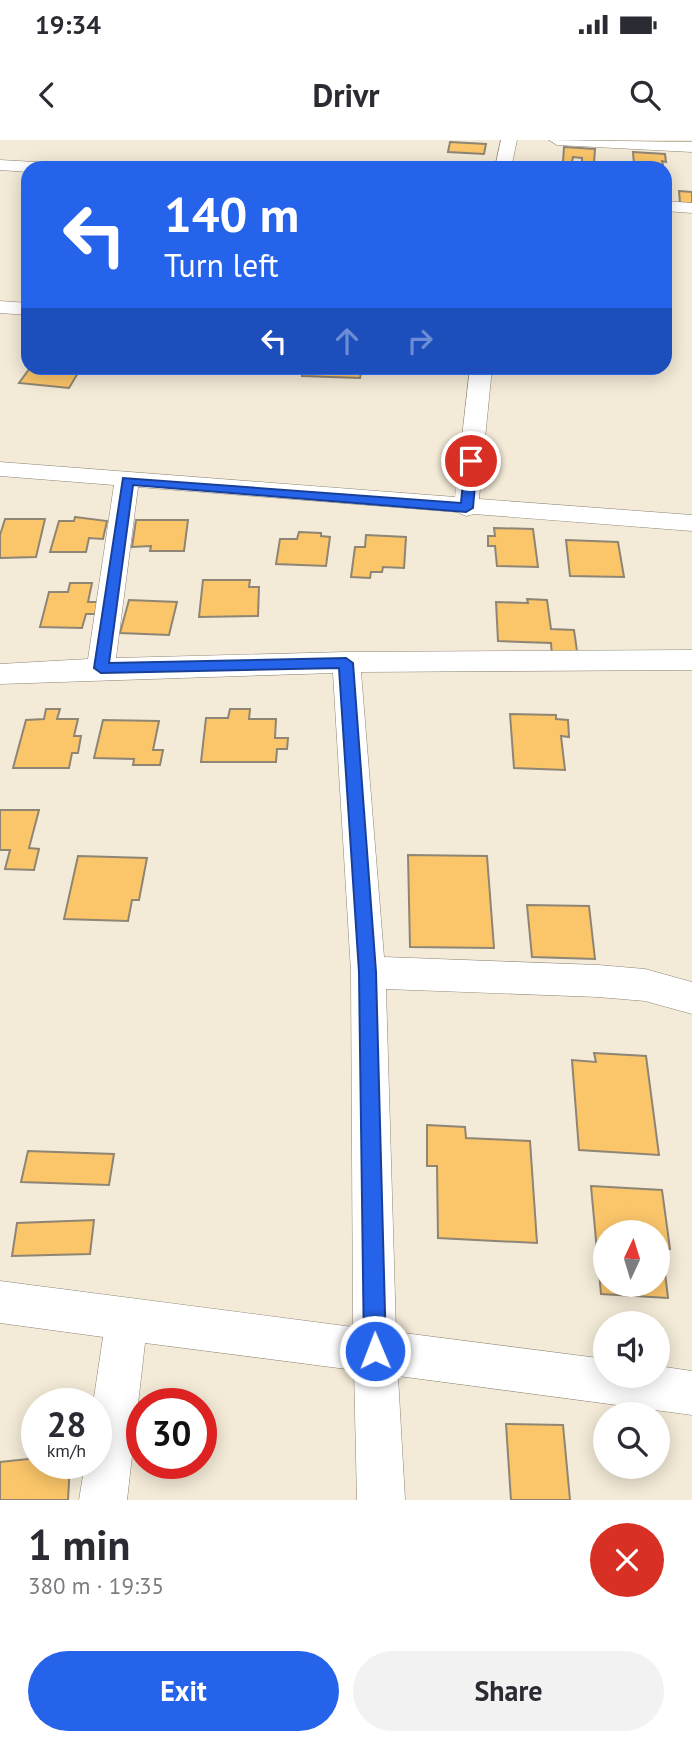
<!DOCTYPE html>
<html lang="en">
<head>
<meta charset="utf-8">
<style>
  body { margin:0; font-family:"PT Sans",sans-serif; background:#f2f2f3; color:#2b2b33; height:100vh; display:flex; flex-direction:column; font-size:26px; white-space:nowrap }
  * { box-sizing:border-box; margin:0 }
  p { font-size:23px; color:#7c7c81 }
  .icon { flex:none; width:38px; height:38px; fill:none; stroke:currentColor; stroke-width:2; stroke-linecap:round; stroke-linejoin:round }
  .map { position:relative; height:1360px; overflow:hidden }
  .sheet { display:flex; flex-direction:column; background:#fff; flex:1 }
  .sheet>* { flex:none }
  .banner { position:absolute; left:21px; top:21px; width:651px; height:214px; border-radius:21px; box-shadow:0 4px 18px #0003; background:#2563eb; color:#fff; overflow:hidden }
  .needle { width:46px; rotate:4deg }
  .tools { position:absolute; left:593px; top:1080px; display:grid; gap:14px }
  .tools a { display:grid; place-items:center; width:77px; height:77px; border-radius:50%; background:#fff; box-shadow:0 4px 18px #0003; font-size:35px }
  .speed { position:absolute; left:21px; top:1248px; display:flex; gap:14px; font-size:35px; font-weight:700; text-align:center }
  .speed>* { display:grid; place-content:center; width:91px; height:91px; border-radius:50%; background:#fff; box-shadow:0 4px 18px #0003; line-height:1 }
  .speed small { font-size:18px; font-weight:400 }
  .speed .limit { border:10px solid #d22; background:#fff; color:#111 }
  .pin { position:absolute; display:grid; place-items:center; width:60px; height:60px; color:#fff; margin:-30px; border:4px solid #fff; border-radius:50%; box-shadow:0 2px 7px #0007 }
  .me { position:absolute; width:77px; margin:-38px; rotate:359deg; stroke-linejoin:round; filter:drop-shadow(0 0 5px #0008) }
  .turn { display:flex; align-items:center; gap:24px; height:147px; padding:0 28px; font-size:32px }
  .turn .icon { width:91px; height:91px; stroke-width:2.5 }
  .turn b { display:block; font-size:49px; line-height:60px }
  .lanes { display:flex; align-items:center; height:66px; padding:0 28px; background:#0003; justify-content:center; gap:35px; direction:ltr }
  .lanes .off { opacity:.35 }
  .round { display:grid; place-items:center; flex:none; width:74px; height:74px; border-radius:37px; background:#f2f2f3 }
  .summary { display:flex; align-items:center; justify-content:space-between; height:119px; padding:0 28px }
  h1 { font-size:42px; font-weight:700; line-height:52px }
  .action { display:flex; gap:14px; margin-top:auto; padding:14px 28px }
  .action a { flex:1; height:80px; border-radius:42px; background:#2563eb; color:#fff; font-size:28px; font-weight:700; line-height:80px; text-align:center }
  .action a+a { background:#f2f2f3; color:#2b2b33 }
  .status { display:flex; justify-content:space-between; align-items:center; height:49px; padding:0 35px; background:#fff; direction:ltr }
  .status svg { height:19px; fill:currentColor }
  header { display:flex; justify-content:space-between; align-items:center; height:91px; padding:0 28px; background:#fff; font-size:32px; font-weight:700 }
  .map>svg:first-child { display:block }
</style>
</head>
<body>
<div class="status"><b>19:34</b><svg viewBox="0 0 49 12"><path d="M0 12V9h3v3zM5 12V6h3v6zM10 12V3h3v9zM15 12V0h3v12zM26 1h20v11H26zM47 4h2v5h-2z"/></svg></div>
<header><svg class="icon" aria-label="back" viewBox="0 0 24 24"><path d="M15 5l-7 7 7 7"/></svg>Drivr<svg class="icon" aria-label="search" viewBox="0 0 24 24"><circle cx="10" cy="10" r="6"/><path d="M15 15l6 6"/></svg></header>
<div class="map">
<svg width="692" height="1360" viewBox="0 0 692 1360">
  <rect width="100%" height="100%" fill="#f3ead7"/>
  <g fill="#fbc66a" stroke="#8f8574" stroke-width="2" fill-rule="evenodd">
    <path d="M 450,2 L 486,4 L 484,14 L 448,12 Z"/>
    <path d="M 564,7 L 595,9 L 594,23 L 582,22 L 582,18 L 573,17 L 572,22 L 563,22 Z"/>
    <path d="M 633,12 L 665,14 L 666,22 L 662,21 L 663,25 L 634,24 Z"/>
    <path d="M 679,51 L 692,52 L 692,64 L 680,63 Z"/>
    <path d="M 30,228 L 81,228 L 69,248 L 19,243 Z"/>
    <path d="M 303,228 L 362,228 L 360,238 L 302,236 Z"/>
    <path d="M 75,377 L 107,381 L 103,399 L 89,398 L 86,412 L 50,412 L 59,381 L 74,381 Z"/>
    <path d="M 5,379 L 45,379 L 36,417 L 0,418 L 0,395 Z"/>
    <path d="M 136,380 L 188,380 L 184,411 L 150,411 L 151,406 L 132,407 Z"/>
    <path d="M 494,388 L 533,389 L 538,427 L 497,426 L 495,406 L 488,406 L 488,396 L 495,396 Z"/>
    <path d="M 299,392 L 321,393 L 321,396 L 330,397 L 326,426 L 276,424 L 280,399 L 297,399 Z"/>
    <path d="M 366,395 L 406,397 L 404,428 L 383,427 L 382,432 L 371,432 L 370,438 L 351,437 L 355,407 L 365,407 Z"/>
    <path d="M 566,400 L 618,402 L 624,437 L 570,436 Z"/>
    <path d="M 203,440 L 250,440 L 249,447 L 259,447 L 258,476 L 199,477 Z"/>
    <path d="M 70,443 L 92,443 L 88,462 L 98,462 L 95,474 L 86,474 L 82,488 L 40,487 L 49,452 L 68,452 Z"/>
    <path d="M 527,459 L 547,460 L 551,489 L 574,490 L 578,518 L 552,517 L 551,503 L 498,501 L 496,462 L 528,463 Z"/>
    <path d="M 129,460 L 177,462 L 169,495 L 120,493 Z"/>
    <path d="M 46,569 L 60,569 L 57,579 L 78,579 L 74,596 L 81,596 L 78,613 L 72,613 L 69,628 L 13,628 L 26,580 L 44,579 Z"/>
    <path d="M 230,569 L 250,569 L 249,579 L 276,579 L 275,598 L 288,598 L 287,609 L 277,609 L 276,622 L 201,622 L 206,578 L 228,578 Z"/>
    <path d="M 510,574 L 556,575 L 556,579 L 568,580 L 569,597 L 561,596 L 565,630 L 514,628 Z"/>
    <path d="M 103,580 L 159,581 L 153,610 L 163,610 L 160,625 L 133,625 L 134,619 L 94,618 Z"/>
    <path d="M 0,670 L 39,670 L 29,708 L 39,709 L 34,730 L 5,729 L 10,710 L 0,710 Z"/>
    <path d="M 408,715 L 487,716 L 494,808 L 410,807 Z"/>
    <path d="M 78,716 L 147,718 L 139,760 L 132,760 L 128,781 L 64,779 Z"/>
    <path d="M 527,765 L 589,766 L 595,819 L 532,817 Z"/>
    <path d="M 594,913 L 646,916 L 659,1015 L 579,1010 L 572,920 L 596,922 Z"/>
    <path d="M 427,985 L 465,987 L 466,998 L 530,1001 L 537,1103 L 438,1098 L 437,1026 L 427,1026 Z"/>
    <path d="M 28,1011 L 114,1014 L 109,1045 L 21,1042 Z"/>
    <path d="M 591,1046 L 662,1050 L 670,1109 L 662,1108 L 668,1158 L 601,1154 ZM 606,1092 L 658,1092 L 658,1144 L 606,1144 Z"/>
    <path d="M 94,1080 L 90,1114 L 12,1116 L 17,1083 Z"/>
    <path d="M 506,1284 L 563,1285 L 570,1360 L 511,1360 Z"/>
    <path d="M 37,1318 L 37,1323 L 70,1323 L 68,1360 L 0,1360 L 0,1322 Z"/>
  </g>
  <g fill="none" stroke-linecap="round" stroke-linejoin="round">
    <defs>
      <g id="minor">
        <path d="M 501,0 L 517,0 L 511,28 L 495,28 Z"/>
        <path d="M 549,0 L 692,2 L 692,12 L 557,5 Z"/>
        <path d="M 0,20 L 54,23 L 62,28 L 28,28 L 28,32 L 0,30 Z"/>
        <path d="M 665,61 L 692,63 L 692,73 L 665,71 Z"/>
        <path d="M 0,161 L 28,163 L 28,175 L 0,173 Z"/>
        <path d="M 470,228 L 492,228 L 479,359 L 692,375 L 692,391 L 474,374 L 466,376 L 457,372 L 138,347 L 116,518 L 346,512 L 692,510 L 692,530 L 361,532 L 384,817 L 598,825 L 645,829 L 692,842 L 692,874 L 645,861 L 598,857 L 386,849 L 396,1192 L 606,1219 L 606,1236 L 658,1236 L 658,1226 L 692,1231 L 692,1275 L 398,1236 L 405,1360 L 357,1360 L 354,1230 L 145,1203 L 127,1360 L 79,1360 L 85,1323 L 96,1323 L 96,1264 L 93,1264 L 103,1197 L 0,1183 L 0,1141 L 353,1187 L 351,832 L 333,533 L 0,544 L 0,524 L 88,519 L 114,345 L 0,336 L 0,322 L 455,357 Z"/>
      </g>
    </defs>
    <use href="#minor" stroke="#8d8473" stroke-width="1"/>
    <use href="#minor" fill="#fff" fill-rule="evenodd"/>
  </g>
  <path fill="#2563eb" stroke="#184099" stroke-width="2" d="M 471,318 L 477,321 L 473,368 L 466,372 L 133,345 L 109,523 L 346,518 L 353,523 L 376,832 L 386,1211 L 383,1219 L 375,1222 L 367,1219 L 364,1211 L 359,832 L 339,528 L 101,533 L 94,528 L 123,338 L 461,363 L 465,321 Z"/>
</svg>
<div class="tools">
<a><svg class="needle" viewBox="-14 -14 28 28"><path d="M0-13l5 13h-10z" fill="#e53935"/><path d="M0 13l5-13h-10z" fill="#7c7c81"/></svg></a>
<a><svg class="icon" aria-label="sound" viewBox="0 0 24 24"><path d="M4 9h4l5-4v14l-5-4H4zM17 9q2 3 0 6"/></svg></a>
<a><svg class="icon" aria-label="search" viewBox="0 0 24 24"><circle cx="10" cy="10" r="6"/><path d="M15 15l6 6"/></svg></a>
</div>
<div class="speed"><div>28<small>km/h</small></div><div class="limit">30</div></div>
<div class="pin" style="left:471px;top:321px;background:#d93025"><svg class="icon" aria-label="arrive" viewBox="0 0 24 24"><path d="M6 21V4h12l-3 4 3 4H6"/></svg></div>
<svg class="me" style="left:375px;top:1211px" viewBox="-20 -20 40 40"><circle r="17" fill="#2563eb" stroke="#fff" stroke-width="3"/><path d="M0-11L8 9 0 5-8 9z" fill="#fff"/></svg>
<div class="banner">
<div class="turn"><svg class="icon" aria-label="left" viewBox="0 0 24 24"><path d="M17 20v-9H6M10 6l-5 5 5 5"/></svg><div><b>140 m</b>Turn left</div></div>
<div class="lanes"><svg class="icon" aria-label="left" viewBox="0 0 24 24"><path d="M17 20v-9H6M10 6l-5 5 5 5"/></svg><svg class="icon off" aria-label="ahead" viewBox="0 0 24 24"><path d="M12 20V5M6 11l6-6 6 6"/></svg><svg class="icon off" aria-label="right" viewBox="0 0 24 24"><path d="M7 20v-9h11M14 6l5 5-5 5"/></svg></div>
</div>
</div>
<section class="sheet">
<div class="summary"><div><h1>1 min</h1><p>380 m · 19:35</p></div><a class="round" style="background:#d93025;color:#fff"><svg class="icon" aria-label="close" viewBox="0 0 24 24"><path d="M6 6l12 12M18 6L6 18"/></svg></a></div>
<div class="action"><a>Exit</a><a>Share</a></div>
</section>
</body>
</html>
